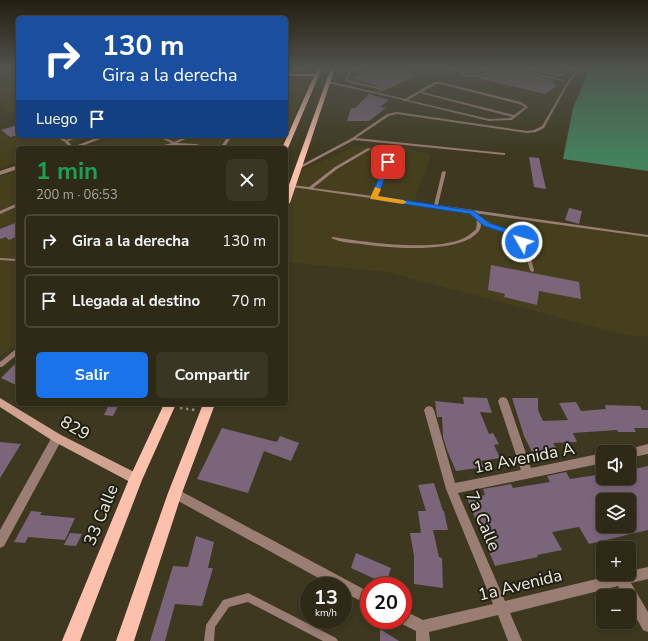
<!DOCTYPE html>
<html lang="es">
<head>
<meta charset="utf-8">
<style>
  body { margin:0; font-family:"Nunito Sans",sans-serif; background:#3a3624; color:#f1f3f6; height:100vh; display:flex; flex-direction:column; font-size:15px; white-space:nowrap }
  * { box-sizing:border-box; margin:0 }
  p { font-size:13px; color:#a7a7a1 }
  .icon { flex:none; width:22px; height:22px; fill:none; stroke:currentColor; stroke-width:2; stroke-linecap:round; stroke-linejoin:round }
  .map { position:relative; flex:1; overflow:hidden }
  .side { position:absolute; left:16px; top:146px; width:272px; height:260px; display:flex; flex-direction:column; background:#2e2a17; border-radius:6px; box-shadow:0 2px 6px #0003,0 0 0 1px #494636 }
  .side>* { flex:none }
  .banner { position:absolute; left:16px; top:16px; width:272px; height:122px; border-radius:6px; box-shadow:0 2px 6px #0003,0 0 0 1px #494636; background:#1a4fa0; color:#fff; overflow:hidden }
  .buttons { position:absolute; left:596px; top:445px; display:grid; gap:8px }
  .buttons a { display:grid; place-items:center; width:40px; height:40px; border-radius:6px; background:#2e2a17; box-shadow:0 2px 6px #0003,0 0 0 1px #494636; font-size:20px }
  .speed { position:absolute; left:300px; top:577px; display:flex; gap:8px; font-size:20px; font-weight:700; text-align:center }
  .speed>* { display:grid; place-content:center; width:52px; height:52px; border-radius:50%; background:#2e2a17; box-shadow:0 2px 6px #0003,0 0 0 1px #494636; line-height:1 }
  .speed small { font-size:10px; font-weight:400 }
  .speed .limit { border:6px solid #d22; background:#fff; color:#111 }
  .pin { position:absolute; display:grid; place-items:center; width:34px; height:34px; color:#fff; margin:-17px; border-radius:8px; box-shadow:0 2px 6px #0006 }
  .me { position:absolute; width:44px; margin:-22px; rotate:308deg; stroke-linejoin:round; filter:drop-shadow(0 0 3px #0008) }
  .turn { display:flex; align-items:center; gap:14px; height:84px; padding:0 20px; font-size:18px }
  .turn .icon { width:52px; height:52px; stroke-width:2.5 }
  .turn b { display:block; font-size:28px; line-height:34px }
  .then { display:flex; align-items:center; height:38px; padding:0 20px; background:#0003; gap:8px; font-size:15px }
  .round { display:grid; place-items:center; flex:none; width:42px; height:42px; border-radius:6px; background:#3a3624 }
  .overview { display:flex; align-items:center; justify-content:space-between; height:68px; padding:0 20px }
  h1 { font-size:24px; font-weight:700; line-height:30px; color:#1e9e55 }
  .button { display:flex; gap:8px; margin-top:auto; padding:8px 20px }
  .button a { flex:1; height:46px; border-radius:6px; background:#1a73e8; color:#fff; font-size:16px; font-weight:700; line-height:46px; text-align:center }
  .button a+a { background:#3a3624; color:#f1f3f6 }
  ul { padding:0; list-style:none }
  li { display:flex; align-items:center; gap:12px; height:54px; margin:0 8px 6px; padding:0 12px; border:2px solid #494636; border-radius:6px }
  li div { flex:1 }
  li b { display:block; font-size:15px }
  li em { font-style:normal }
  .map>svg:first-child { display:block }
</style>
</head>
<body>
<div class="map">
<svg width="648" height="641" viewBox="0 0 648 641">
  <rect width="100%" height="100%" fill="#3d381f"/>
  <g fill="#453f1e">
    <path d="M 18,75 L 18,118 L 0,107 L 0,79 Z"/>
    <path d="M 299,75 L 309,77 L 310,79 L 286,134 L 286,78 Z"/>
    <path d="M 18,124 L 18,136 L 95,136 L 60,148 L 18,148 L 18,162 L 0,168 L 0,130 Z"/>
    <path d="M 118,136 L 285,136 L 280,148 L 83,148 Z"/>
    <path d="M 396,145 L 431,155 L 414,202 L 648,237 L 648,337 L 621,334 L 387,272 L 286,262 L 286,207 L 296,172 L 354,147 Z"/>
    <path d="M 18,170 L 18,343 L 0,356 L 0,177 Z"/>
  </g>
  <path fill="#44815c" d="M 590,68 L 648,68 L 648,171 L 563,159 L 573,108 Z"/>
  <g fill="#7a657a" fill-rule="evenodd">
    <path d="M 377,68 L 387,68 L 417,75 L 381,92 L 372,90 L 382,91 L 381,87 L 352,78 Z"/>
    <path d="M 460,68 L 506,68 L 555,81 L 551,83 L 558,85 L 545,94 L 477,78 L 490,74 L 494,70 L 493,68 L 471,74 L 464,73 L 464,69 Z"/>
    <path d="M 520,68 L 540,68 L 565,73 L 560,77 Z"/>
    <path d="M 369,94 L 389,100 L 380,107 L 386,108 L 369,121 L 347,121 L 351,108 L 355,108 Z"/>
    <path d="M 18,125 L 18,135 L 10,137 L 1,130 Z"/>
    <path d="M 529,157 L 539,158 L 546,189 L 534,187 Z"/>
    <path d="M 569,208 L 582,211 L 579,224 L 565,220 Z"/>
    <path d="M 18,222 L 18,236 L 9,240 L 6,237 L 0,239 L 0,229 Z"/>
    <path d="M 491,265 L 579,282 L 581,299 L 539,291 L 537,305 L 504,297 L 505,294 L 488,290 Z"/>
    <path d="M 18,361 L 18,386 L 1,378 Z"/>
    <path d="M 463,397 L 487,398 L 492,413 L 480,412 L 489,434 L 493,433 L 499,444 L 494,445 L 500,458 L 481,461 L 484,467 L 456,471 L 447,450 L 443,437 L 442,417 L 437,417 L 435,401 L 464,404 Z"/>
    <path d="M 512,398 L 538,398 L 538,410 L 543,421 L 568,420 L 559,403 L 576,402 L 581,411 L 606,409 L 605,405 L 640,406 L 642,410 L 648,410 L 648,428 L 634,428 L 636,432 L 618,432 L 617,430 L 573,433 L 577,442 L 553,443 L 557,449 L 532,452 L 524,436 Z"/>
    <path d="M 109,404 L 119,404 L 113,416 L 104,415 Z"/>
    <path d="M 222,428 L 277,442 L 280,436 L 299,443 L 291,461 L 264,451 L 248,493 L 197,479 Z"/>
    <path d="M 0,442 L 21,444 L 0,478 Z"/>
    <path d="M 648,466 L 648,530 L 589,544 L 579,527 L 552,532 L 562,550 L 537,555 L 538,557 L 495,566 L 467,498 L 485,495 L 483,489 L 511,484 L 513,488 L 550,482 L 547,476 L 566,472 L 570,479 L 603,474 L 603,478 L 629,478 L 629,470 ZM 603,500 L 629,500 L 629,526 L 603,526 Z"/>
    <path d="M 434,483 L 443,511 L 444,511 L 448,530 L 433,530 L 439,557 L 442,558 L 443,588 L 414,584 L 414,556 L 410,533 L 421,533 L 418,511 L 426,511 L 418,485 Z"/>
    <path d="M 31,511 L 42,512 L 40,515 L 75,518 L 65,540 L 28,537 L 25,543 L 14,542 Z"/>
    <path d="M 70,533 L 82,534 L 76,546 L 64,545 Z"/>
    <path d="M 196,536 L 214,542 L 208,568 L 213,568 L 202,606 L 175,604 L 165,641 L 150,641 L 173,566 L 188,567 Z"/>
    <path d="M 356,553 L 391,568 L 386,584 L 351,568 Z"/>
    <path d="M 380,629 L 399,641 L 380,641 Z"/>
  </g>
  <g fill="none" stroke-linecap="round" stroke-linejoin="round">
    <path stroke="#96927e" stroke-width="2.5" stroke-dasharray="2.5 3.5" stroke-linecap="butt" d="M 180,408 L 195,410"/>
    <g fill="#9a7d73" fill-rule="evenodd">
      <path d="M 356,68 L 359,68 L 352,70 L 347,80 L 381,88 L 381,90 L 345,81 L 349,71 L 329,71 L 328,70 L 329,69 L 351,69 Z"/>
      <path d="M 449,68 L 453,68 L 463,70 L 463,74 C 471,76 477,76 484,73 C 488,72 490,70 493,70 C 483,77 473,79 461,75 L 461,71 Z"/>
      <path d="M 578,68 L 580,68 L 567,86 L 544,128 L 536,132 L 527,133 L 397,114 L 389,116 L 356,138 L 504,153 L 505,153 L 505,155 L 354,140 L 299,169 L 296,168 L 352,138 L 387,114 L 397,112 L 527,131 L 534,130 L 542,126 L 565,86 Z"/>
      <path d="M 328,81 L 405,99 L 434,82 L 441,82 L 521,102 L 528,107 L 512,120 L 489,121 L 406,101 L 404,102 L 403,100 L 328,83 ZM 436,84 L 441,84 L 519,104 L 525,107 L 514,115 L 422,92 ZM 420,93 L 512,117 L 510,118 L 489,119 L 408,100 Z"/>
      <path d="M 54,136 L 59,136 L 66,140 L 78,136 L 83,136 L 68,141 L 74,148 L 70,148 L 65,142 Z"/>
      <path d="M 156,136 L 161,136 L 165,138 L 171,136 L 176,136 L 168,139 L 174,142 L 187,136 L 192,136 L 177,143 L 196,144 L 210,148 L 184,145 L 158,148 L 164,145 L 172,143 Z"/>
      <path d="M 228,136 L 232,136 L 224,148 L 220,148 Z"/>
      <path d="M 368,148 L 371,149 L 337,169 L 313,188 L 373,196 L 387,162 L 389,161 L 391,162 L 377,197 L 434,205 L 442,172 L 444,171 L 446,172 L 438,205 L 648,235 L 648,237 L 438,208 L 436,208 L 434,207 L 292,187 L 290,186 L 292,185 L 309,187 L 335,167 Z"/>
      <path d="M 18,203 L 18,206 L 0,214 L 0,211 Z"/>
      <path d="M 476,217 C 482,217 488,222 493,224 C 501,227 510,229 516,234 C 527,242 531,258 534,270 L 534,271 L 532,272 L 530,270 C 525,253 522,239 505,232 C 497,228 489,226 481,222 C 481,225 481,228 479,231 C 478,232 476,234 475,235 C 472,237 470,239 467,240 C 440,252 390,248 361,244 C 351,243 339,242 331,238 L 333,237 C 364,242 443,254 469,235 C 471,233 475,231 476,229 C 477,225 477,220 476,217 Z"/>
      <path d="M 0,258 L 18,259 L 18,261 L 0,260 Z"/>
      <path d="M 16,349 L 18,349 L 18,354 L 2,367 L 0,367 L 0,362 Z"/>
      <path d="M 248,593 L 336,638 L 338,641 L 323,641 L 248,602 L 229,607 L 215,627 L 214,641 L 204,641 L 206,625 L 208,622 L 223,600 Z"/>
    </g>
    <g fill="#9a7d73" fill-rule="evenodd">
      <path d="M 301,68 L 306,68 L 286,75 L 286,73 Z"/>
      <path d="M 507,68 L 514,68 L 565,80 L 563,81 Z"/>
      <path d="M 101,136 L 108,136 L 77,148 L 70,148 Z"/>
      <path d="M 18,165 L 18,169 L 0,175 L 0,171 Z"/>
      <path d="M 503,397 L 506,398 L 508,401 L 531,468 L 603,453 L 603,463 L 458,493 L 505,601 L 617,574 L 629,574 L 629,571 L 648,567 L 648,579 L 631,583 L 648,612 L 648,632 L 643,630 L 629,605 L 629,596 L 624,596 L 618,586 L 510,613 L 522,641 L 508,641 L 498,615 L 429,632 L 430,641 L 416,641 L 416,631 L 398,622 L 398,620 L 403,620 L 403,610 L 423,620 L 493,604 L 446,489 L 424,410 L 426,407 L 429,406 L 432,407 L 434,410 L 455,483 L 521,470 L 498,401 L 500,398 Z"/>
      <path d="M 57,434 L 61,435 L 62,438 L 61,441 L 4,546 L 0,548 L 0,530 L 53,435 Z"/>
      <path d="M 648,444 L 648,454 L 629,458 L 629,452 L 624,452 L 625,450 Z"/>
      <path d="M 175,488 L 369,592 L 369,605 L 343,592 L 343,586 L 333,586 L 171,497 L 169,493 L 171,489 Z"/>
    </g>
    <path fill="#d1a393" fill-rule="evenodd" d="M 0,398 L 61,435 L 140,475 L 141,479 L 140,483 L 136,484 L 132,483 L 53,441 L 0,407 Z"/>
    <g fill="#fcc0ac" fill-rule="evenodd">
      <path d="M 318,68 L 322,68 L 288,148 L 286,150 L 286,148 L 282,148 L 314,76 L 286,76 L 286,74 L 315,74 Z"/>
      <path d="M 331,68 L 335,68 L 290,203 L 286,205 L 286,193 Z"/>
      <path d="M 164,404 L 176,404 L 142,480 L 80,641 L 62,641 L 129,479 Z"/>
      <path d="M 203,404 L 215,404 L 182,493 L 134,641 L 116,641 L 168,493 Z"/>
    </g>
  </g>
  <linearGradient id="sky" x2="0" y2="1"><stop stop-color="#221f11"/><stop offset="0.43" stop-color="#51534d"/><stop offset="1" stop-color="#51534d" stop-opacity="0"/></linearGradient>
  <rect width="648" height="158" fill="url(#sky)"/>
  <path fill="#1a73e8" stroke="#114b97" d="M 388,160 L 391,162 L 378,196 L 474,211 L 489,223 L 514,231 L 525,242 L 522,245 L 519,244 L 509,234 L 484,226 L 470,214 L 371,199 L 370,198 L 386,162 Z"/>
  <path fill="#f59e0b" d="M 375,187 L 381,189 L 378,196 L 403,200 L 407,202 L 403,204 L 371,199 L 370,198 Z"/>
  <g text-anchor="middle" dominant-baseline="central" stroke-width="4" stroke-linejoin="round" paint-order="stroke">
    <g font-size="17" fill="#eeecdd" stroke="#211f14">
      <text transform="translate(75 428) rotate(30)">829</text>
      <text transform="translate(524 458) rotate(-11)">1a Avenida A</text>
      <text transform="translate(101 515) rotate(-68)">33 Calle</text>
      <text transform="translate(483 521) rotate(67)">7a Calle</text>
      <text transform="translate(520 585) rotate(-14)">1a Avenida</text>
    </g>
  </g>
</svg>
<div class="buttons">
<a><svg class="icon" aria-label="sound" viewBox="0 0 24 24"><path d="M4 9h4l5-4v14l-5-4H4zM17 9q2 3 0 6"/></svg></a>
<a><svg class="icon" aria-label="layers" viewBox="0 0 24 24"><path d="M12 4l9 5-9 5-9-5zM3 14l9 5 9-5"/></svg></a>
<a>+</a>
<a>−</a>
</div>
<div class="speed"><div>13<small>km/h</small></div><div class="limit">20</div></div>
<div class="pin" style="left:388px;top:162px;background:#d93025"><svg class="icon" aria-label="arrive" viewBox="0 0 24 24"><path d="M6 21V4h12l-3 4 3 4H6"/></svg></div>
<svg class="me" style="left:522px;top:242px" viewBox="-20 -20 40 40"><circle r="17" fill="#1a73e8" stroke="#fff" stroke-width="3"/><path d="M0-11L8 9 0 5-8 9z" fill="#fff"/></svg>
<div class="banner">
<div class="turn"><svg class="icon" aria-label="right" viewBox="0 0 24 24"><path d="M7 20v-9h11M14 6l5 5-5 5"/></svg><div><b>130 m</b>Gira a la derecha</div></div>
<div class="then">Luego<svg class="icon" aria-label="arrive" viewBox="0 0 24 24"><path d="M6 21V4h12l-3 4 3 4H6"/></svg></div>
</div>
<section class="side">
<div class="overview"><div><h1>1 min</h1><p>200 m · 06:53</p></div><a class="round"><svg class="icon" aria-label="close" viewBox="0 0 24 24"><path d="M6 6l12 12M18 6L6 18"/></svg></a></div>
<ul>
<li><svg class="icon" aria-label="right" viewBox="0 0 24 24"><path d="M7 20v-9h11M14 6l5 5-5 5"/></svg><div><b>Gira a la derecha</b></div><em>130 m</em></li>
<li><svg class="icon" aria-label="arrive" viewBox="0 0 24 24"><path d="M6 21V4h12l-3 4 3 4H6"/></svg><div><b>Llegada al destino</b></div><em>70 m</em></li>
</ul>
<div class="button"><a>Salir</a><a>Compartir</a></div>
</section>
</div>
</body>
</html>
